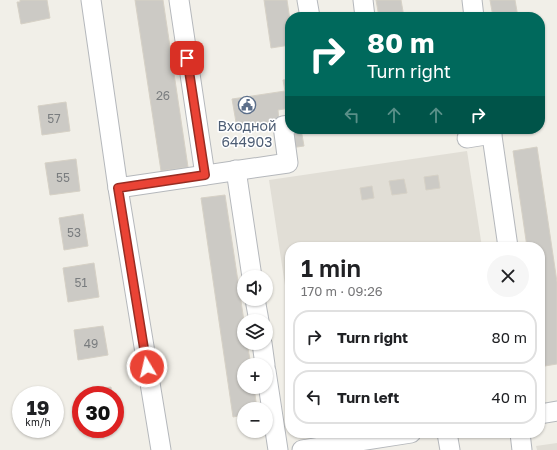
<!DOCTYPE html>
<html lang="en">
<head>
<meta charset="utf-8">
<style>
  body { margin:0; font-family:"Golos Text",sans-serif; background:#f6f6f6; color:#202124; height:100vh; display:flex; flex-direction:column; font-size:15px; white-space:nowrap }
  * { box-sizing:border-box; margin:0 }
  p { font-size:13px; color:#757577 }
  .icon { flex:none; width:22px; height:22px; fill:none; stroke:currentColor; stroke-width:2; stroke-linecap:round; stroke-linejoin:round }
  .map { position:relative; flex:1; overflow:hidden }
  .panel { position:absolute; left:285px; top:242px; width:260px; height:196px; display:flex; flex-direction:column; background:#fff; border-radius:16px; box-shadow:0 1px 3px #0004 }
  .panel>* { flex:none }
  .top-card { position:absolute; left:285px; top:12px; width:260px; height:122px; border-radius:16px; box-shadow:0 1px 3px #0004; background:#00695c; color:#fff; overflow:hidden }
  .tools { position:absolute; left:237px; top:270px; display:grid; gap:8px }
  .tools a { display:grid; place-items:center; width:36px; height:36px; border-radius:50%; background:#fff; box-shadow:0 1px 3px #0004; font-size:20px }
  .speed { position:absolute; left:12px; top:386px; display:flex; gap:8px; font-size:20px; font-weight:700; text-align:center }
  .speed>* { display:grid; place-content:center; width:52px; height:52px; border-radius:50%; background:#fff; box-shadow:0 1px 3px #0004; line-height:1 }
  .speed small { font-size:10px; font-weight:400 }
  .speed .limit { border:6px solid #d22; background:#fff; color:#111 }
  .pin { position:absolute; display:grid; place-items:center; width:34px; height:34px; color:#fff; margin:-17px; border-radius:8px; box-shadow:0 2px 6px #0006 }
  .me { position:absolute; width:44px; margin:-22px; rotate:351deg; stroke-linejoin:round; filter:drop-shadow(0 0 3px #0008) }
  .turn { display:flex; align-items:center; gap:14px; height:84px; padding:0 16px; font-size:18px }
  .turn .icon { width:52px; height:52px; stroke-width:2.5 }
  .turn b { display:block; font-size:28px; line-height:34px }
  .lanes { display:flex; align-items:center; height:38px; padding:0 16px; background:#0003; justify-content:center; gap:20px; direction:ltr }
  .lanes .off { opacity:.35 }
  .round { display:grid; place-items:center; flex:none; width:42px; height:42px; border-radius:21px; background:#f6f6f6 }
  .overview { display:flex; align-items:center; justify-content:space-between; height:68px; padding:0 16px }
  h1 { font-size:24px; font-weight:600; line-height:30px }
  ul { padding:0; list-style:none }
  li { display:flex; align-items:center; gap:12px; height:54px; margin:0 8px 6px; padding:0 8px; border:2px solid #e0e0e0; border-radius:16px }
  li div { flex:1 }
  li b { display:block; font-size:15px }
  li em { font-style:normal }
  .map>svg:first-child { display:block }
</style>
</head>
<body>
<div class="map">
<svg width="557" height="450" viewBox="0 0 557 450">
  <rect width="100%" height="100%" fill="#f1efe8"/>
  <g fill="#e1ded6">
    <path d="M 467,151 L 482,247 L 290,247 L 290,318 L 269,180 Z"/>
    <path d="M 557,443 L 557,450 L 537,450 L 536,446 Z"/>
  </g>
  <g fill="#cccac5" stroke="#d6d1c6">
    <path d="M 20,0 L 47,0 L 50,18 L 21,24 L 17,2 L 20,2 Z"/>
    <path d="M 135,0 L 163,0 L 188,167 L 161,171 Z"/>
    <path d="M 264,0 L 287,0 L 290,20 L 290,45 L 271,48 Z"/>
    <path d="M 376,0 L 401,0 L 404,17 L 379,17 Z"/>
    <path d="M 490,0 L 515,0 L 518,17 L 493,17 Z"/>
    <path d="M 290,79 L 290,108 L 278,110 L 279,121 L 237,128 L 232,99 L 285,91 L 283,80 Z"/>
    <path d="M 66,102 L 70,131 L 42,135 L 38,106 Z"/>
    <path d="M 296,129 L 301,129 L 304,146 L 290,148 L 287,130 Z"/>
    <path d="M 537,147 L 557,282 L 557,364 L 545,366 L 540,333 L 540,247 L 527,247 L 513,151 Z"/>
    <path d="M 76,159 L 80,191 L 50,195 L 45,163 Z"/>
    <path d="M 438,175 L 440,188 L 426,190 L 424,177 Z"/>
    <path d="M 404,179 L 407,193 L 392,195 L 389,181 Z"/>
    <path d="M 372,186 L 374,198 L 362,200 L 360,188 Z"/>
    <path d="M 225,195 L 244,321 L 244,343 L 247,343 L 251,365 L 244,365 L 244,387 L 254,387 L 257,409 L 244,409 L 244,415 L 233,417 L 201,198 Z"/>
    <path d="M 83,214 L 88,246 L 64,250 L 59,218 Z"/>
    <path d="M 94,263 L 99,297 L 68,302 L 63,268 Z"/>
    <path d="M 103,326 L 108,355 L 78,360 L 74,330 Z"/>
    <path d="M 111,387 L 112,395 L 88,395 L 87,390 Z"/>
  </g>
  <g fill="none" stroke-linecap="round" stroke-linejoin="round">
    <defs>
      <g id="minor">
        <path d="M 91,0 L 118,188 L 161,450"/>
        <path d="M 179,0 L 205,175"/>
        <path d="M 307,0 L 310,17"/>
        <path d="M 363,0 L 365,17"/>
        <path d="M 472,0 L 474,17"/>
        <path d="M 491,129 L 508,247"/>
        <path d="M 467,138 L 492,134"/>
        <path d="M 236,170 L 252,277"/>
        <path d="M 118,188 L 288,163 L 283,126 L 290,125"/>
        <path d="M 255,299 L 259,321"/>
        <path d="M 262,343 L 265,365"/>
        <path d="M 266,371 L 278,450"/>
        <path d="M 540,414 L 557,411"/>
        <path d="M 447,433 L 450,450"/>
        <path d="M 520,433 L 522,450"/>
        <path d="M 302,450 L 411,433"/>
      </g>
    </defs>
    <use href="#minor" stroke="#b5b8bc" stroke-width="21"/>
    <use href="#minor" stroke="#fff" stroke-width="19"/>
  </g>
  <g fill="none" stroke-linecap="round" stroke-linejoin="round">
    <defs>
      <path id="route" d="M 147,367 L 118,188 L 205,175 L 187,58"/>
    </defs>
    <use href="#route" stroke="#982c22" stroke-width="10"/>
    <use href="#route" stroke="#ea4335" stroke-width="7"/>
  </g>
  <defs>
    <symbol id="civic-ring" viewBox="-11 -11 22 22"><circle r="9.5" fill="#fff" stroke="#5c6f8a" stroke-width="1.5"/><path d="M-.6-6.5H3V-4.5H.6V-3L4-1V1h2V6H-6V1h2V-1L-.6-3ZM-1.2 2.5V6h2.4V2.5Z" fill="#5c6f8a"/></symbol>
  </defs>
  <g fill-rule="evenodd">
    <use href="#civic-ring" x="237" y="95" width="20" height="20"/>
  </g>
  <g text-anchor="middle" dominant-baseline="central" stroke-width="3" stroke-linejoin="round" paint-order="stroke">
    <g font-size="12" fill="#7a7d7f">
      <text x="163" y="95">26</text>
      <text x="54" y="118">57</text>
      <text x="63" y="177">55</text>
      <text x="74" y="232">53</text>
      <text x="81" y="282">51</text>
      <text x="91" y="343">49</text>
    </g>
    <g font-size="14" fill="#4e5e75" stroke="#fff">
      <text x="247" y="125">Входной<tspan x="247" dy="16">644903</tspan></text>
    </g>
  </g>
</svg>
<div class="tools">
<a><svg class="icon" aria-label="sound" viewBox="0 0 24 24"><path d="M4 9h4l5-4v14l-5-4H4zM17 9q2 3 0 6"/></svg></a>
<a><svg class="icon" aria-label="layers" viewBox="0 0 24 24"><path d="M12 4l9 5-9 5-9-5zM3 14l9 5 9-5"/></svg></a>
<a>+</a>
<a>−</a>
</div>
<div class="speed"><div>19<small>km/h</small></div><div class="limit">30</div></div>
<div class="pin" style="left:187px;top:58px;background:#d93025"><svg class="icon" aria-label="arrive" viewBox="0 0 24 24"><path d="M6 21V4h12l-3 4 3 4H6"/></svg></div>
<svg class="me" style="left:147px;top:367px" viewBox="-20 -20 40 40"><circle r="17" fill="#ea4335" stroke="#fff" stroke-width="3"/><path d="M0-11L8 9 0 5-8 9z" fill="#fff"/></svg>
<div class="top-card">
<div class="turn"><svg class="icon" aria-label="right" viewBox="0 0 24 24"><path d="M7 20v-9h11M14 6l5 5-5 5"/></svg><div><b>80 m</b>Turn right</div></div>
<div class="lanes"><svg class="icon off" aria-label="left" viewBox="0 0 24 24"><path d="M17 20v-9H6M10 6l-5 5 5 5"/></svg><svg class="icon off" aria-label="ahead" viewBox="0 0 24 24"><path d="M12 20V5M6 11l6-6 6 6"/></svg><svg class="icon off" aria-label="ahead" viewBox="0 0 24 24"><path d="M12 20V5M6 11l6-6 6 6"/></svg><svg class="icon" aria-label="right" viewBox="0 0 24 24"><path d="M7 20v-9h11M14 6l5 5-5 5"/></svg></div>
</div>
<section class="panel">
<div class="overview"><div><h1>1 min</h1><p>170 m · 09:26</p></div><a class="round"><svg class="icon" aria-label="close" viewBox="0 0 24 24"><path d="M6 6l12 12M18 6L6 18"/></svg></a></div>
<ul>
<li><svg class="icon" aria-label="right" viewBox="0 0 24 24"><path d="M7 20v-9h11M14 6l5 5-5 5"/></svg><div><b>Turn right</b></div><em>80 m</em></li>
<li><svg class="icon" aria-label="left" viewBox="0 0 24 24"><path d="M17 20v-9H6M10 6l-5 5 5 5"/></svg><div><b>Turn left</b></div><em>40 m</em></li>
</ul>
</section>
</div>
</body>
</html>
